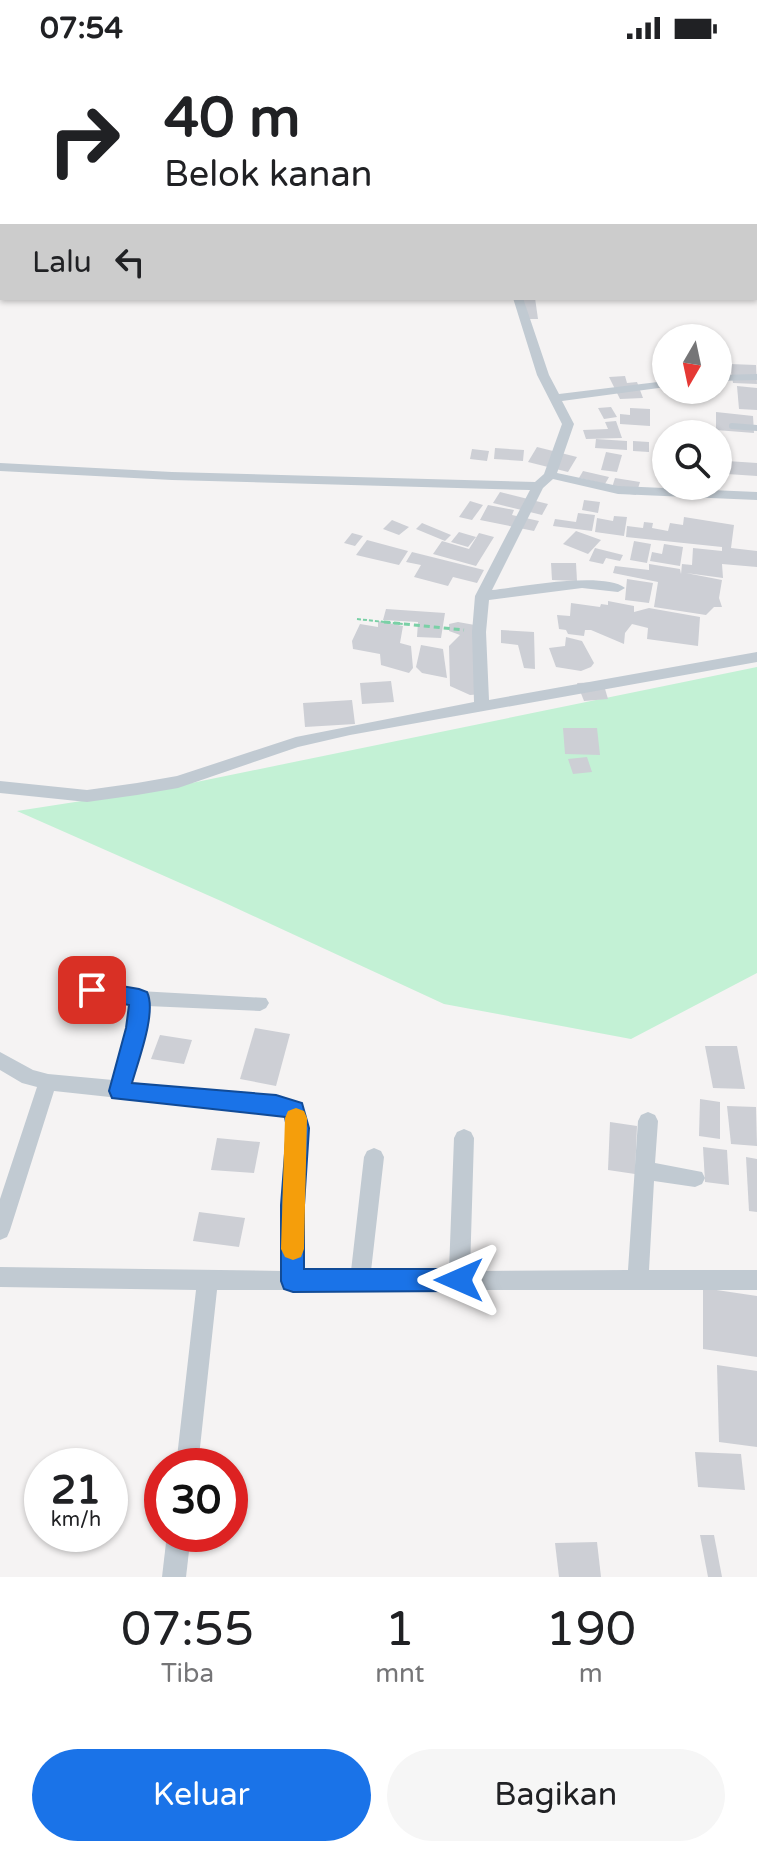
<!DOCTYPE html>
<html lang="id">
<head>
<meta charset="utf-8">
<style>
  body { margin:0; font-family:"Varela Round",sans-serif; background:#f6f6f6; color:#202124; height:100vh; display:flex; flex-direction:column; font-size:30px; white-space:nowrap }
  * { box-sizing:border-box; margin:0 }
  p { font-size:26px; color:#757577 }
  .icon { flex:none; width:44px; height:44px; fill:none; stroke:currentColor; stroke-width:2; stroke-linecap:round; stroke-linejoin:round }
  .map { position:relative; height:1521px; overflow:hidden }
  .drawer { display:flex; flex-direction:column; background:#fff; flex:1 }
  .drawer>* { flex:none }
  .guide { position:absolute; left:0px; top:0px; width:758px; height:244px; box-shadow:0 2px 6px #0004; background:#fff; color:#202124; overflow:hidden }
  .needle { width:52px; rotate:189deg }
  .fabs { position:absolute; left:652px; top:268px; display:grid; gap:16px }
  .fabs a { display:grid; place-items:center; width:80px; height:80px; border-radius:50%; background:#fff; box-shadow:0 2px 6px #0004; font-size:40px }
  .speed { position:absolute; left:24px; top:1392px; display:flex; gap:16px; font-size:40px; font-weight:700; text-align:center }
  .speed>* { display:grid; place-content:center; width:104px; height:104px; border-radius:50%; background:#fff; box-shadow:0 2px 6px #0004; line-height:1 }
  .speed small { font-size:20px; font-weight:400 }
  .speed .limit { border:12px solid #d22; background:#fff; color:#111 }
  .pin { position:absolute; display:grid; place-items:center; width:68px; height:68px; color:#fff; margin:-34px; border-radius:16px; box-shadow:0 4px 12px #0006 }
  .me { position:absolute; width:88px; margin:-44px; rotate:270deg; stroke-linejoin:round; filter:drop-shadow(0 0 6px #0008) }
  .turn { display:flex; align-items:center; gap:28px; height:168px; padding:0 32px; font-size:36px }
  .turn .icon { width:104px; height:104px; stroke-width:2.5 }
  .turn b { display:block; font-size:56px; line-height:68px }
  .then { display:flex; align-items:center; height:76px; padding:0 32px; background:#0003; gap:16px; font-size:30px }
  .eta { display:flex; justify-content:space-evenly; align-items:center; height:136px; text-align:center }
  .eta b { font-size:48px; font-weight:600; line-height:56px }
  .action { display:flex; gap:16px; margin-top:auto; padding:16px 32px }
  .action a { flex:1; height:92px; border-radius:48px; background:#1a73e8; color:#fff; font-size:32px; font-weight:600; line-height:92px; text-align:center }
  .action a+a { background:#f6f6f6; color:#202124 }
  .status { display:flex; justify-content:space-between; align-items:center; height:56px; padding:0 40px; background:#fff; direction:ltr }
  .status svg { height:22px; fill:currentColor }
  .map>svg:first-child { display:block }
</style>
</head>
<body>
<div class="status"><b>07:54</b><svg viewBox="0 0 49 12"><path d="M0 12V9h3v3zM5 12V6h3v6zM10 12V3h3v9zM15 12V0h3v12zM26 1h20v11H26zM47 4h2v5h-2z"/></svg></div>
<div class="map">
<svg width="757" height="1521" viewBox="0 0 757 1521">
  <rect width="100%" height="100%" fill="#f5f3f3"/>
  <path fill="#c3f1d5" d="M 757,611 L 757,917 L 631,983 L 444,948 L 221,845 L 17,755 L 172,731 Z"/>
  <g fill="#cdcfd5">
    <path d="M 522,242 L 535,242 L 538,263 L 525,263 Z"/>
    <path d="M 730,308 L 756,309 L 757,328 L 733,327 Z"/>
    <path d="M 625,320 L 627,327 L 637,326 L 643,342 L 620,343 L 609,321 Z"/>
    <path d="M 737,330 L 757,332 L 757,354 L 739,353 Z"/>
    <path d="M 611,351 L 617,361 L 604,363 L 598,352 Z"/>
    <path d="M 630,352 L 650,353 L 650,370 L 620,368 L 620,358 L 630,359 Z"/>
    <path d="M 716,356 L 753,360 L 754,377 L 716,374 Z"/>
    <path d="M 616,365 L 622,382 L 586,383 L 583,374 L 608,373 L 605,366 Z"/>
    <path d="M 596,383 L 627,385 L 627,394 L 595,392 Z"/>
    <path d="M 633,385 L 649,386 L 649,396 L 633,395 Z"/>
    <path d="M 537,391 L 577,401 L 568,416 L 528,406 Z"/>
    <path d="M 495,392 L 524,394 L 523,405 L 494,403 Z"/>
    <path d="M 472,393 L 489,395 L 487,405 L 470,403 Z"/>
    <path d="M 606,396 L 622,399 L 617,416 L 601,414 Z"/>
    <path d="M 727,405 L 757,407 L 757,420 L 727,418 Z"/>
    <path d="M 583,415 L 609,421 L 605,428 L 579,422 Z"/>
    <path d="M 615,422 L 640,426 L 636,439 L 611,435 Z"/>
    <path d="M 500,436 L 548,448 L 542,459 L 493,447 Z"/>
    <path d="M 584,444 L 600,446 L 598,457 L 582,454 Z"/>
    <path d="M 470,445 L 483,449 L 472,464 L 459,461 Z"/>
    <path d="M 488,449 L 514,454 L 512,459 L 539,465 L 534,475 L 480,464 Z"/>
    <path d="M 578,457 L 595,459 L 592,475 L 553,470 L 555,463 L 576,466 Z"/>
    <path d="M 614,460 L 627,461 L 624,480 L 595,476 L 597,462 L 613,465 Z"/>
    <path d="M 684,461 L 734,469 L 731,492 L 757,495 L 757,511 L 722,508 L 723,522 L 686,517 L 722,524 L 719,542 L 722,551 L 714,551 L 706,559 L 654,551 L 658,526 L 613,517 L 615,510 L 649,514 L 649,508 L 680,513 L 681,518 L 682,508 L 692,509 L 693,492 L 722,495 L 722,491 L 626,481 L 627,470 L 643,472 L 644,466 L 653,467 L 652,472 L 668,475 L 670,467 L 683,469 Z"/>
    <path d="M 392,464 L 409,471 L 399,479 L 383,473 Z"/>
    <path d="M 422,467 L 451,479 L 445,485 L 416,473 Z"/>
    <path d="M 576,475 L 601,484 L 588,498 L 563,488 Z"/>
    <path d="M 459,476 L 476,481 L 468,491 L 451,486 Z"/>
    <path d="M 352,477 L 363,480 L 355,490 L 344,487 Z"/>
    <path d="M 479,477 L 494,481 L 476,510 L 433,498 L 442,485 L 469,493 Z"/>
    <path d="M 367,484 L 408,495 L 399,509 L 356,499 Z"/>
    <path d="M 634,485 L 651,488 L 647,507 L 630,504 Z"/>
    <path d="M 664,488 L 683,491 L 680,510 L 650,505 L 652,496 L 662,498 Z"/>
    <path d="M 595,492 L 623,499 L 620,505 L 606,502 L 603,508 L 589,505 Z"/>
    <path d="M 412,496 L 484,514 L 477,527 L 453,521 L 448,530 L 414,521 L 421,509 L 406,506 Z"/>
    <path d="M 551,507 L 576,507 L 577,525 L 552,524 Z"/>
    <path d="M 627,523 L 653,527 L 649,547 L 625,544 Z"/>
    <path d="M 608,545 L 634,550 L 634,556 L 649,552 L 700,561 L 698,590 L 647,583 L 648,572 L 632,568 L 625,577 L 624,588 L 591,574 L 585,574 L 584,580 L 568,578 L 566,574 L 559,573 L 557,559 L 570,560 L 571,547 L 600,551 L 601,548 L 608,549 Z"/>
    <path d="M 386,553 L 445,557 L 441,582 L 417,581 L 418,566 L 383,564 Z"/>
    <path d="M 378,565 L 403,570 L 400,587 L 411,590 L 413,612 L 409,617 L 381,609 L 380,598 L 353,593 L 352,585 L 360,568 L 378,571 Z"/>
    <path d="M 458,566 L 486,571 L 483,638 L 470,639 L 450,630 L 449,590 L 460,579 L 449,575 L 449,568 Z"/>
    <path d="M 501,574 L 534,576 L 535,613 L 524,612 L 518,589 L 501,587 Z"/>
    <path d="M 566,581 L 582,585 L 594,607 L 591,611 L 581,615 L 556,611 L 549,592 L 565,590 Z"/>
    <path d="M 421,589 L 443,593 L 447,622 L 422,617 L 416,611 Z"/>
    <path d="M 391,625 L 394,646 L 362,648 L 360,627 Z"/>
    <path d="M 603,626 L 608,643 L 584,645 L 577,627 Z"/>
    <path d="M 352,644 L 355,668 L 305,671 L 303,647 Z"/>
    <path d="M 563,672 L 597,672 L 600,699 L 565,698 Z"/>
    <path d="M 587,701 L 592,716 L 573,718 L 568,703 Z"/>
    <path d="M 255,972 L 290,978 L 276,1030 L 240,1023 Z"/>
    <path d="M 160,979 L 192,984 L 184,1008 L 151,1003 Z"/>
    <path d="M 705,990 L 737,990 L 745,1033 L 713,1032 Z"/>
    <path d="M 700,1043 L 720,1046 L 720,1083 L 699,1080 Z"/>
    <path d="M 727,1050 L 756,1051 L 757,1090 L 731,1088 Z"/>
    <path d="M 610,1066 L 637,1070 L 635,1118 L 608,1114 Z"/>
    <path d="M 217,1082 L 260,1086 L 254,1117 L 211,1114 Z"/>
    <path d="M 703,1091 L 727,1094 L 729,1129 L 705,1126 Z"/>
    <path d="M 746,1101 L 757,1103 L 757,1156 L 749,1155 Z"/>
    <path d="M 199,1156 L 245,1162 L 239,1191 L 193,1185 Z"/>
    <path d="M 703,1232 L 757,1240 L 757,1301 L 703,1293 Z"/>
    <path d="M 717,1309 L 757,1315 L 757,1391 L 719,1386 Z"/>
    <path d="M 695,1396 L 741,1398 L 745,1434 L 698,1431 Z"/>
    <path d="M 700,1479 L 714,1479 L 722,1521 L 708,1521 Z"/>
    <path d="M 597,1486 L 601,1521 L 559,1521 L 555,1487 Z"/>
  </g>
  <g fill="none" stroke-linecap="round" stroke-linejoin="round">
    <path stroke="#7ad0a6" stroke-width="2" stroke-dasharray="4 2" stroke-linecap="butt" d="M 357,563 L 403,568"/>
    <path stroke="#7ad0a6" stroke-width="3" stroke-dasharray="6 4" stroke-linecap="butt" d="M 384,566 L 464,574"/>
    <path stroke="#c1cad2" stroke-width="6" d="M 732,370 L 757,372"/>
    <g fill="#c1cad2" fill-rule="evenodd">
      <rect x="756" y="28" width="1" height="6"/>
      <path d="M 0,66 L 2,67 L 2,73 L 0,72 Z"/>
      <path d="M 0,230 L 2,230 L 0,238 Z"/>
      <path d="M 513,242 L 523,242 L 549,319 L 559,338 L 666,325 L 666,331 L 562,345 L 574,368 L 557,417 L 618,430 L 757,436 L 757,444 L 618,438 L 553,423 L 543,432 L 492,534 C 520,531 604,515 625,532 L 618,536 L 582,532 L 489,544 L 486,576 L 489,644 L 757,596 L 757,606 L 350,679 L 298,691 L 178,732 L 137,739 L 87,746 L 0,737 L 0,725 L 87,734 L 137,727 L 177,720 L 296,681 L 474,646 L 472,576 L 475,540 L 530,434 L 172,424 L 0,415 L 0,407 L 172,416 L 535,426 L 544,418 L 562,368 L 537,319 Z"/>
      <path d="M 757,318 L 757,324 L 718,325 L 718,319 Z"/>
      <path d="M 75,921 L 139,935 L 266,942 L 269,947 L 266,952 L 260,955 L 147,950 L 145,972 L 131,1026 L 276,1041 L 302,1048 L 308,1072 L 303,1149 L 303,1215 L 351,1215 L 364,1101 L 367,1095 L 374,1092 L 381,1095 L 384,1101 L 371,1215 L 449,1215 L 454,1082 L 457,1076 L 464,1073 L 471,1076 L 474,1082 L 470,1215 L 628,1214 L 638,1065 L 641,1059 L 648,1056 L 655,1059 L 658,1065 L 655,1107 L 702,1116 L 705,1122 L 702,1128 L 695,1131 L 654,1125 L 649,1214 L 757,1214 L 757,1234 L 217,1234 L 198,1410 L 176,1410 L 196,1234 L 0,1231 L 0,1211 L 283,1215 L 283,1149 L 288,1072 L 287,1060 L 54,1035 L 10,1174 L 7,1181 L 0,1184 L 0,1143 L 37,1031 L 22,1027 L 0,1014 L 0,996 L 33,1014 L 48,1018 L 113,1024 L 127,972 L 130,947 L 69,933 L 66,928 L 69,923 Z"/>
      <path d="M 167,1478 L 191,1478 L 186,1521 L 162,1521 Z"/>
    </g>
  </g>
  <path fill="#1a73e8" stroke="#114b97" stroke-width="2" d="M 92,925 L 139,933 L 147,936 C 157,956 138,1005 132,1027 L 276,1039 L 302,1047 L 309,1072 L 304,1149 L 304,1213 L 459,1213 L 467,1216 L 471,1224 L 467,1232 L 459,1235 L 293,1236 L 284,1233 L 281,1225 L 281,1149 L 287,1072 L 285,1061 L 112,1042 L 109,1035 L 126,972 L 129,949 L 85,940 L 82,934 L 85,928 Z"/>
  <path fill="#f59e0b" d="M 296,1052 L 304,1055 L 307,1062 L 304,1193 L 301,1201 L 293,1204 L 285,1201 L 281,1193 L 285,1062 L 288,1055 Z"/>
</svg>
<div class="fabs">
<a><svg class="needle" viewBox="-14 -14 28 28"><path d="M0-13l5 13h-10z" fill="#e53935"/><path d="M0 13l5-13h-10z" fill="#757577"/></svg></a>
<a><svg class="icon" aria-label="search" viewBox="0 0 24 24"><circle cx="10" cy="10" r="6"/><path d="M15 15l6 6"/></svg></a>
</div>
<div class="speed"><div>21<small>km/h</small></div><div class="limit">30</div></div>
<div class="pin" style="left:92px;top:934px;background:#d93025"><svg class="icon" aria-label="arrive" viewBox="0 0 24 24"><path d="M6 21V4h12l-3 4 3 4H6"/></svg></div>
<svg class="me" style="left:459px;top:1224px" viewBox="-20 -20 40 40"><path d="M0-17L14 15 0 8-14 15z" fill="#1a73e8" stroke="#fff" stroke-width="4"/></svg>
<div class="guide">
<div class="turn"><svg class="icon" aria-label="right" viewBox="0 0 24 24"><path d="M7 20v-9h11M14 6l5 5-5 5"/></svg><div><b>40 m</b>Belok kanan</div></div>
<div class="then">Lalu<svg class="icon" aria-label="left" viewBox="0 0 24 24"><path d="M17 20v-9H6M10 6l-5 5 5 5"/></svg></div>
</div>
</div>
<section class="drawer">
<div class="eta">
<div><b>07:55</b><p>Tiba</p></div>
<div><b>1</b><p>mnt</p></div>
<div><b>190</b><p>m</p></div>
</div>
<div class="action"><a>Keluar</a><a>Bagikan</a></div>
</section>
</body>
</html>
